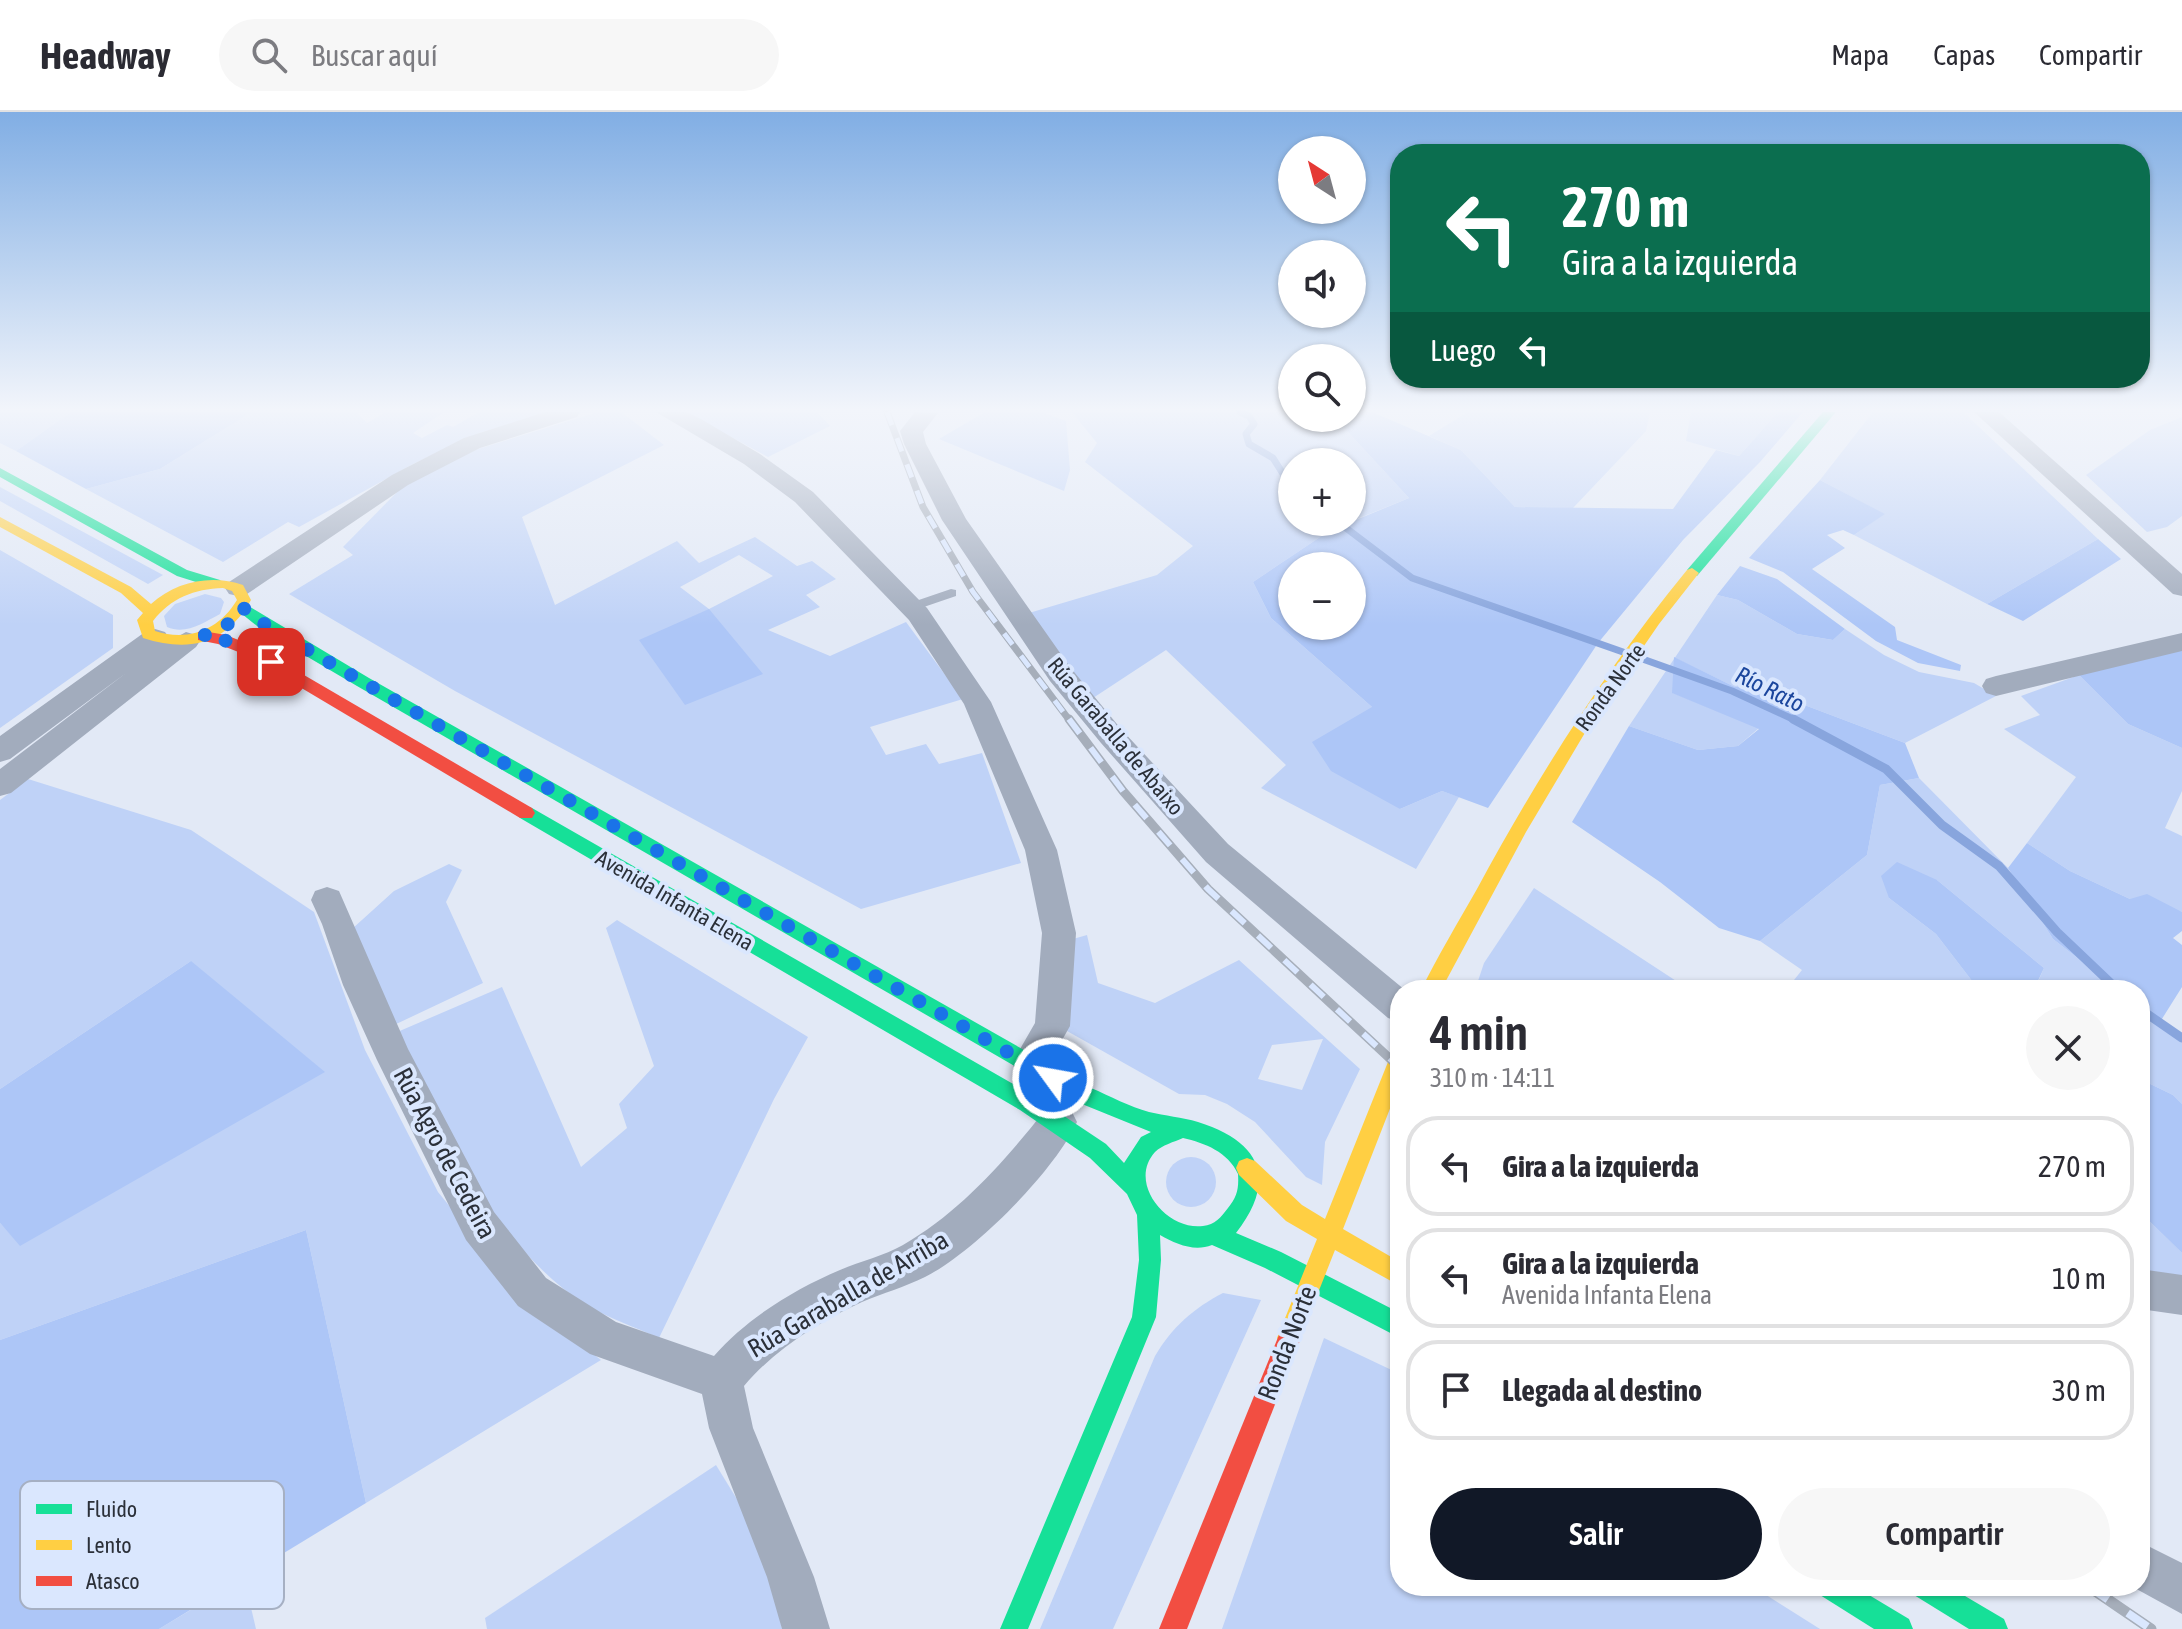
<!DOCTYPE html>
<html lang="es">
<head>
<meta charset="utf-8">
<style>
  body { margin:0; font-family:"Asap Condensed",sans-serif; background:#f7f7f7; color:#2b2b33; height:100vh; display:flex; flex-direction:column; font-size:30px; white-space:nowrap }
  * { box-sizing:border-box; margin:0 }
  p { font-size:26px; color:#7c7c81 }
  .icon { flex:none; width:44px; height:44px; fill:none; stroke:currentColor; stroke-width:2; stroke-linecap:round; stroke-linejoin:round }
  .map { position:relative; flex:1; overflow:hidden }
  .details { position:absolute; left:1390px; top:868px; width:760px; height:616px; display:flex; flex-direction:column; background:#fff; border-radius:32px; box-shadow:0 2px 6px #0004 }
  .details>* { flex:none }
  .top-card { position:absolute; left:1390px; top:32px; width:760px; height:244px; border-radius:32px; box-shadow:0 2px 6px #0004; background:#0b6e4f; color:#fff; overflow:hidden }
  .needle { width:52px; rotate:324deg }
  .tools { position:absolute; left:1278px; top:24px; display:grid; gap:16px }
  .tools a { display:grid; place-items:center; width:88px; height:88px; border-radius:50%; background:#fff; box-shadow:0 2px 6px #0004; font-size:40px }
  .pin { position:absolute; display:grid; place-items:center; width:68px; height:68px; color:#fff; margin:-34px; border-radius:16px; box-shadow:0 4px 12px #0006 }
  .me { position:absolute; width:88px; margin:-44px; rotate:302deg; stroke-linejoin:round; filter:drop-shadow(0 0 6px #0008) }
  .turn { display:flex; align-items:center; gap:28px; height:168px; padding:0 40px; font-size:36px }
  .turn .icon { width:104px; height:104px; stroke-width:2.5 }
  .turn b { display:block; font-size:56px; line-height:68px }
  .then { display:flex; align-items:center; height:76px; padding:0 40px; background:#0003; gap:16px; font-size:30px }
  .round { display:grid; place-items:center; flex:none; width:84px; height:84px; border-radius:42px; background:#f7f7f7 }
  .head { display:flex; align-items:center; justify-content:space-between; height:136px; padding:0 40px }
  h1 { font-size:48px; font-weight:600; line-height:60px }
  .action { display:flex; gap:16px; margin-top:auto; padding:16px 40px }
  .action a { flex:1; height:92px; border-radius:48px; background:#111827; color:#fff; font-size:32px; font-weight:600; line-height:92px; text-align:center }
  .action a+a { background:#f7f7f7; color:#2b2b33 }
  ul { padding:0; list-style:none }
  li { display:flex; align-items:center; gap:24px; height:100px; margin:0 16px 12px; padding:0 24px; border:4px solid #e1e1e2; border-radius:32px }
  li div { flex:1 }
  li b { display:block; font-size:30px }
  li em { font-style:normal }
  header { display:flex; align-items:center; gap:48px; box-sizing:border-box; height:112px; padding:0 40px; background:#fff; border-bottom:2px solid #e1e1e2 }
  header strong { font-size:38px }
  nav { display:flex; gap:44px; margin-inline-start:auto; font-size:28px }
  .search { width:560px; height:72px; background:#f7f7f7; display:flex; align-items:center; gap:20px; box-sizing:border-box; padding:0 28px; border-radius:44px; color:#7c7c81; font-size:30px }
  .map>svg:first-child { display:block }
</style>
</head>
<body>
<header>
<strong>Headway</strong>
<div class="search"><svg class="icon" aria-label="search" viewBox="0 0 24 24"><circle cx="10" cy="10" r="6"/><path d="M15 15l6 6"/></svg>Buscar aquí</div>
<nav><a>Mapa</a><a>Capas</a><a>Compartir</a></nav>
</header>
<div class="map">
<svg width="2182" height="1517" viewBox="0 0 2182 1517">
  <rect width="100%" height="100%" fill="#e2e9f6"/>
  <g fill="#bfd2f7" fill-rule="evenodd">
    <path d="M 0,300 L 71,300 L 16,339 L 0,331 Z"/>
    <path d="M 252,300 L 356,300 L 367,311 L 386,300 L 444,300 L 413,321 L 422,326 L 447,313 L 453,315 L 479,300 L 551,300 L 482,320 L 415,351 L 299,415 L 288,410 L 223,450 L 86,377 L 160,357 Z"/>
    <path d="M 598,300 L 621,300 L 664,333 L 522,405 L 555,493 L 677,429 L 699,451 L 755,425 L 797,454 L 812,449 L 836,467 L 806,483 L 820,495 L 768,518 L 830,544 L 906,510 L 963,587 L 870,615 L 886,643 L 926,632 L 939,652 L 982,641 L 1021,751 L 861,797 L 455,579 L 289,482 L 353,443 L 343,435 L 404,373 L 422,363 L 478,337 ZM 739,443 L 773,464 L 709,497 L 680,475 Z"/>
    <path d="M 685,300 L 817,300 L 830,314 L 768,345 Z"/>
    <path d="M 985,300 L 1042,300 L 1066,309 L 1070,358 L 1064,379 L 939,327 Z"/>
    <path d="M 1072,300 L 1292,300 L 1292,306 L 1335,306 L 1409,386 L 1352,409 L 1352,350 L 1292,350 L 1292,410 L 1350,410 L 1329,419 L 1253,470 L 1271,506 L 1372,595 L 1400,697 L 1442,679 L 1459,685 L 1416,757 L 1261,676 L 1286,653 L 1166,538 L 1093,586 L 1029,501 L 1157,463 L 1193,434 L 1085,350 L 1097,331 Z"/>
    <path d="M 1468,300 L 1650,300 L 1646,319 L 1573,396 L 1515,395 L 1461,338 L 1429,324 Z"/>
    <path d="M 1691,300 L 1778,300 L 1739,344 L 1686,329 Z"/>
    <path d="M 1873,300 L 1963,300 L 2098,427 L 1987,492 L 1854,423 L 1884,402 L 1820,368 Z"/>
    <path d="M 2182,305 L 2182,404 L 2167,415 L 2147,420 L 2086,363 L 2150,318 Z"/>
    <path d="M 0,375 L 163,463 L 148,472 L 0,389 Z"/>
    <path d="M 0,438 L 113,503 L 113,536 L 0,616 Z"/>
    <path d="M 205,482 L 221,486 L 224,490 L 220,502 C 203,511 186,523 167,515 L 164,504 L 175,492 Z"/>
    <path d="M 1717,483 L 1738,488 L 1797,522 L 1833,528 L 1845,517 L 1884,543 L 1919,560 L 1974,571 L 1996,584 L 1905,631 L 1754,574 L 1735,575 L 1675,546 L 1673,581 L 1759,616 L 1738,634 L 1698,638 L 1629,614 Z"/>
    <path d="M 2079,563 L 2128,612 L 2182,636 L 2182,679 L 2165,716 L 2182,724 L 2182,800 L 2130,787 L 2070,759 L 2027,731 L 2076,665 L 2004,617 L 2040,603 L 2021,584 Z"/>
    <path d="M 1919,666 L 2008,756 L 2053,827 L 2119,878 L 2040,878 L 2036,874 L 2044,856 L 1937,768 L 1889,786 L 1936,822 L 1979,878 L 1786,878 L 1802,858 L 1760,829 L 1867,743 L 1880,673 Z"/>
    <path d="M 28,667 L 191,718 L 314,800 L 365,938 L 438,1080 L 531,1194 L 601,1248 L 366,1391 L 306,1118 L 0,1228 L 0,1111 L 20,1133 L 191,849 L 0,977 L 0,688 Z"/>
    <path d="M 449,752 L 462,758 L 446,790 L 483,871 L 392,914 L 352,817 L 394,779 Z"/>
    <path d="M 1534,776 L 1690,878 L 1475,878 L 1484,851 Z"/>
    <path d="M 617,808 L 808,925 L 774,987 L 659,1226 C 635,1215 608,1206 586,1193 C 491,1131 445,1019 395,921 L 502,875 L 581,1055 L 627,1016 L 619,992 L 654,954 L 606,816 Z"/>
    <path d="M 1087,823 L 1098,871 L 1155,891 L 1239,848 L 1360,957 L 1325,1030 L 1322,1073 L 1306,1065 L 1255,1010 L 1227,992 L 1205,983 L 1179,982 L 1067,919 L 1066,829 ZM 1323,927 L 1302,978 L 1258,967 L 1272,933 Z"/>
    <path d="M 2140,894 L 2182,926 L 2182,992 L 2173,983 L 2140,967 Z"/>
    <circle cx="1191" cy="1070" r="25"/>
    <path d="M 2140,1100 L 2182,1141 L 2182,1175 L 2140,1169 Z"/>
    <path d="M 1223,1181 L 1261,1188 L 1113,1517 L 1040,1517 L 1155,1244 C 1172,1215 1194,1196 1223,1181 Z"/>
    <path d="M 1324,1226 L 1400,1262 L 1400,1474 L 1752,1474 L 1820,1517 L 1222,1517 Z"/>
    <path d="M 716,1353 L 762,1428 L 782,1517 L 487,1517 L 485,1506 Z"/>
    <path d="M 244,1466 L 256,1517 L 159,1517 Z"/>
  </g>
  <g fill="#adc6f7" fill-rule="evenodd">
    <path d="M 71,300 L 252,300 L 160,357 L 86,377 L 16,339 Z"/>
    <path d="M 1352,300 L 1372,300 L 1461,338 L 1515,395 L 1673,397 L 1716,338 L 1739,344 L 1778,300 L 1803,300 L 1760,350 L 1683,428 L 1598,531 L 1488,696 L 1442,679 L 1400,697 L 1331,659 L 1312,630 L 1372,595 L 1271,506 L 1253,470 L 1329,419 L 1409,386 L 1335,306 L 1352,306 ZM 1292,454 L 1352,454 L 1352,514 L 1292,514 Z"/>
    <path d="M 1820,368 L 1885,402 L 1854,423 L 1843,418 L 1827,423 L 1845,436 L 1812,457 L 1895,515 L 1897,528 L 1961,553 L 1960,559 L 1918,551 L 1876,529 L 1783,460 L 1749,446 Z"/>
    <path d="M 2098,427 L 2121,447 L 2023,509 L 1987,492 Z"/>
    <path d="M 1740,454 L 1777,467 L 1845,517 L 1833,528 L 1797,522 L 1738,488 L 1717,483 Z"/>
    <path d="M 709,497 L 763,562 L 685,593 L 639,528 Z"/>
    <path d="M 2182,536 L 2182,636 L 2128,612 L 2079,563 Z"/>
    <path d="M 1674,545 L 1735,575 L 1754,574 L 1905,631 L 1919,666 L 1880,673 L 1867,743 L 1760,829 L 1719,816 L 1660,770 L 1572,710 L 1629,614 L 1698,638 L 1738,634 L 1759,617 L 1672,581 Z"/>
    <path d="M 2027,731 L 2070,759 L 2130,787 L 2147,782 L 2182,800 L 2182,819 L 2173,826 L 2182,833 L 2182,875 L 2160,910 L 2140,894 L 2140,878 L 2119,878 L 2053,827 L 2008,756 Z"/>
    <path d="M 1897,750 L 1937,768 L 2044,856 L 2036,873 L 2040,878 L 1979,878 L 1936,822 L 1889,786 L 1881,764 Z"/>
    <path d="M 191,849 L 325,960 L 20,1134 L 0,1111 L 0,977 Z"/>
    <path d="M 2140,967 L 2173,983 L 2182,992 L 2182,1141 L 2140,1100 Z"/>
    <path d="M 306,1118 L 366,1391 L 159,1517 L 0,1517 L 0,1228 Z"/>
  </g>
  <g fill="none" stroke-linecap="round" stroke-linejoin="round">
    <g stroke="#88a5dd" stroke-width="7">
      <path d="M 1240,300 L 1249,304 L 1254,312 L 1246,322 L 1249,332 L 1273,346 L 1292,376"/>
      <path d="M 1347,410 L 1346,416 L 1412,466 L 1623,540"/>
      <path d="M 1637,545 L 1732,579 L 1797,609"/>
    </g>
    <g stroke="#88a5dd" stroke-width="9">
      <path d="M 1793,607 L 1886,657 L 1942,713 L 1999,754 L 2057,820 L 2118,878"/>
      <path d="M 2140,897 L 2182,926"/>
    </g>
    <path fill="#a2acbd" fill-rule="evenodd" d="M 951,477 L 956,478 L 956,484 L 912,499 L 905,495 L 907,492 Z"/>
    <g fill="#a2acbd" fill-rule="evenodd">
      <path d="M 545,300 L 580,300 L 577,305 L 480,336 L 408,373 L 247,482 L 238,484 L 229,482 L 225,476 L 229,470 L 392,363 L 464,326 Z"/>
      <path d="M 656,300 L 686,300 L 701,307 L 760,342 L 813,380 L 927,496 L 991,590 L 1057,738 L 1076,821 L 1070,914 L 1043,962 L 1030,967 L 1017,962 L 1012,951 L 1035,911 L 1042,821 L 1025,738 L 964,592 L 909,508 L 795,390 L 744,352 Z"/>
      <path d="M 915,300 L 938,301 L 923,320 L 926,332 L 966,407 L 1070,555 L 1121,617 L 1228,732 L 1405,878 L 1400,878 L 1400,910 L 1388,906 L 1206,750 L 1101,631 L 1050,569 L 942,408 L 904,332 L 900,319 Z"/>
      <path d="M 1974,300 L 1999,300 L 2182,462 L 2182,484 L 2173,482 Z"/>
      <path d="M 155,517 L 165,520 L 169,526 L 166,531 L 186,520 L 196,523 L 200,529 L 196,535 L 11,681 L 0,684 L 0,657 L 126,561 L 10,647 L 0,650 L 0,624 L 145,520 Z"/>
      <path d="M 2182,521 L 2182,539 L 1996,584 L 1986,581 L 1982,574 L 1986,567 L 1996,564 Z"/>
      <path d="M 327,775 L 339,779 L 408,937 L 494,1100 L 546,1166 L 616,1210 L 714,1244 C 747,1206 795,1177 840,1158 C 861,1149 884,1144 903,1133 C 960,1100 1005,1049 1045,998 L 1058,993 L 1071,998 L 1077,1010 C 1054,1060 974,1140 925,1165 C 905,1175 883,1181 862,1190 C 820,1209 774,1238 744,1274 L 753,1316 L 814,1465 L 830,1517 L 782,1517 L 767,1465 L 709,1316 L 702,1282 L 590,1242 L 518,1194 L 466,1128 L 377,948 L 343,873 L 322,812 L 311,788 L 315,779 Z"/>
      <path d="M 2140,1157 L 2182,1163 L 2182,1203 L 2140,1197 Z"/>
      <path d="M 2140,1430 L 2182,1451 L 2182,1502 L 2131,1474 L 2140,1474 Z"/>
    </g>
    <g fill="#16e098" fill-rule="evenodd">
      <path d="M 1823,300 L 1836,300 L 1697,464 L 1687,464 L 1687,458 Z"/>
      <path d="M 0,356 L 187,458 L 220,468 L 222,471 L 215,476 L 177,464 L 0,365 Z"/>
      <path d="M 242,490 L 369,566 L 1091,976 C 1110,984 1130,995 1149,1000 C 1165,1004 1182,1005 1198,1010 C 1262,1030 1277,1068 1236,1121 L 1281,1140 L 1400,1201 L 1400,1226 L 1265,1156 L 1212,1133 C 1194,1140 1176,1132 1160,1123 L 1161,1148 L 1156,1205 L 1028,1517 L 1000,1517 L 1132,1205 L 1139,1148 L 1137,1103 L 1127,1082 L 1090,1046 L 1020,998 L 520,706 L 517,701 L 526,694 L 532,696 L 1034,984 L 1106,1032 L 1124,1051 L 1141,1025 L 1151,1020 L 1077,990 L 357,574 L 262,518 L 237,498 L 235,495 ZM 1183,1026 C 1205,1031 1228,1040 1238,1062 C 1239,1077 1237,1085 1228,1096 C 1221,1105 1215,1113 1203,1114 C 1167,1119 1127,1071 1155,1040 C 1162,1033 1174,1030 1183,1026 Z"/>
      <path d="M 1816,1474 L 1854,1474 L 1909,1507 L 1913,1517 L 1874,1517 L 1820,1483 Z"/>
      <path d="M 1910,1474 L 1948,1474 L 2004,1507 L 2008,1517 L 1969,1517 L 1914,1483 Z"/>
    </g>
    <g fill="#ffcf43" fill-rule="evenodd">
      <path d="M 0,405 L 131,475 L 151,492 C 176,469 212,462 243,473 L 251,488 C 226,532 190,541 143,526 L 137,508 L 143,501 L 121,481 L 0,415 ZM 223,476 L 232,479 L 237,488 C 219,518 188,530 155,519 L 153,509 C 171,486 194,477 223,476 Z"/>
      <path d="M 1692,456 L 1699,461 L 1659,512 L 1589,614 L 1526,720 L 1441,878 L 1421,878 C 1438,844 1458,810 1477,777 C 1538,664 1606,557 1687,458 Z"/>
      <path d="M 1400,936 L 1400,971 L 1343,1117 L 1400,1150 L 1400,1174 L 1335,1138 L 1297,1234 L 1289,1238 L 1281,1234 L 1277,1226 L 1317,1127 L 1286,1109 L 1239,1063 L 1236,1056 L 1239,1049 L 1247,1046 L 1255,1049 L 1302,1093 L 1325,1107 L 1390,945 L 1393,939 Z"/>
    </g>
    <g fill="#f24e42" fill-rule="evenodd">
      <path d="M 203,519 L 226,523 L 256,535 L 532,696 L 535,701 L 532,706 L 520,706 L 246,543 L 218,532 L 198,528 L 198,520 Z"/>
      <path d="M 1289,1214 L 1297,1218 L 1301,1226 L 1187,1517 L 1159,1517 L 1281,1218 Z"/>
    </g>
    <defs>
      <path id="rail-far2" d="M 887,300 L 923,395 L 973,480 L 1070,609"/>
      <path id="rail-far1" d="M 1069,607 L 1123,679 L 1208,777 L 1400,956"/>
      <path id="rail" d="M 2088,1474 L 2151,1517"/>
    </defs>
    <use href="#rail-far2" stroke="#a6aeba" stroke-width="7"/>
    <use href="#rail-far1" stroke="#a6aeba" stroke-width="9"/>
    <use href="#rail" stroke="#a6aeba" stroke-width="11"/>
    <use href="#rail-far2" stroke="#dae7fe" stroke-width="5" stroke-dasharray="14" stroke-linecap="butt"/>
    <use href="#rail-far1" stroke="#dae7fe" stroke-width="6" stroke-dasharray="18" stroke-linecap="butt"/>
    <use href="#rail" stroke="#dae7fe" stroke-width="8" stroke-dasharray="24" stroke-linecap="butt"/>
  </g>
  <linearGradient id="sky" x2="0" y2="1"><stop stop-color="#81aee4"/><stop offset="0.58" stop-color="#f2f5fb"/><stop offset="1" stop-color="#f2f5fb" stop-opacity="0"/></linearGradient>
  <rect width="2182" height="513" fill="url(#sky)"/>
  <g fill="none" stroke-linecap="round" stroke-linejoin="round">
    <path stroke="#1a73e8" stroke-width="14" stroke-dasharray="0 25.2" d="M 271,550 L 232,530 L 203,524 L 228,512 L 242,495 L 267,514 L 363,570 L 1053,966"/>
  </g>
  <g text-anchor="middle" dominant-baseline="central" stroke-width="8" stroke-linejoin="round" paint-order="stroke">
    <g font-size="22" fill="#2b3039" stroke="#dae7fe">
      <text transform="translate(1610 575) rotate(-54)">Ronda Norte</text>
      <text transform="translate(1116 624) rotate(50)">Rúa Garaballa de Abaixo</text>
      <text transform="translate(675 788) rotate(30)">Avenida Infanta Elena</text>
    </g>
    <g font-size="24" font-style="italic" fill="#1b469d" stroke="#dae7fe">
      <text transform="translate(1770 577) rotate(26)">Río Rato</text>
    </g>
    <g font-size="26" fill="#2b3039" stroke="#dae7fe">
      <text transform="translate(445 1041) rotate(62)">Rúa Agro de Cedeira</text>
      <text transform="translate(848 1182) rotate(-30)">Rúa Garaballa de Arriba</text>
      <text transform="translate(1287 1231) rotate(-69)">Ronda Norte</text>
    </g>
  </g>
  <rect x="20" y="1369" width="264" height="128" rx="12" fill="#dae7fe" stroke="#a6b0c3" stroke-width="2"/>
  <rect x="36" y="1392" width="36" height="10" fill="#16e098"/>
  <rect x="36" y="1428" width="36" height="10" fill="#ffcf43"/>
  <rect x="36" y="1464" width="36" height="10" fill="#f24e42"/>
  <g font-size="22" fill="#2b3039">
    <text x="86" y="1405">Fluido</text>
    <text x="86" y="1441">Lento</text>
    <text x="86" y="1477">Atasco</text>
  </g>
</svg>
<div class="tools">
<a><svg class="needle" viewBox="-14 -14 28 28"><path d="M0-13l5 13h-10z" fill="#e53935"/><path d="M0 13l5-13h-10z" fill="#7c7c81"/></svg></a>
<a><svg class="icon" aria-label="sound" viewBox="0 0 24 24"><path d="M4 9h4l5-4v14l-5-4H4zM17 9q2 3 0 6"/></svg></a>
<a><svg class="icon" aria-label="search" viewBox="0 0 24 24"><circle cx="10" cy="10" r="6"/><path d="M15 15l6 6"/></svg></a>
<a>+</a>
<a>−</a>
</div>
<div class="pin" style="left:271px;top:550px;background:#d93025"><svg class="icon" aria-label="arrive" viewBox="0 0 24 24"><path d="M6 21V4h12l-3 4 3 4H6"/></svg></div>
<svg class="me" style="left:1053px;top:966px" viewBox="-20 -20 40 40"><circle r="17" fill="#1a73e8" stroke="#fff" stroke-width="3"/><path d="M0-11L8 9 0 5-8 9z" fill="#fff"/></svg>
<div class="top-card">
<div class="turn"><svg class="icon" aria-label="left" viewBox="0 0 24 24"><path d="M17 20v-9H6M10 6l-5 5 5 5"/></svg><div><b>270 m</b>Gira a la izquierda</div></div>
<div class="then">Luego<svg class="icon" aria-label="left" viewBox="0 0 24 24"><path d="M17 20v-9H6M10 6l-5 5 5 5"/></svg></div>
</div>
<section class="details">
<div class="head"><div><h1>4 min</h1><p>310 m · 14:11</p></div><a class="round"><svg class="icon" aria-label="close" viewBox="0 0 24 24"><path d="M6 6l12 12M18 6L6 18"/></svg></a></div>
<ul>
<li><svg class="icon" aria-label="left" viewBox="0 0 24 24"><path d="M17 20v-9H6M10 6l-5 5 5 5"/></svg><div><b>Gira a la izquierda</b></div><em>270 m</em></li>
<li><svg class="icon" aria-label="left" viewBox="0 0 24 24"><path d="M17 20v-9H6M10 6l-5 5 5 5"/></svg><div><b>Gira a la izquierda</b><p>Avenida Infanta Elena</p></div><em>10 m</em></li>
<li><svg class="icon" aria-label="arrive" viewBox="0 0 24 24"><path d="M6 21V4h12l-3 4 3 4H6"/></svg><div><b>Llegada al destino</b></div><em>30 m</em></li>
</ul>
<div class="action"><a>Salir</a><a>Compartir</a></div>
</section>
</div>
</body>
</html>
